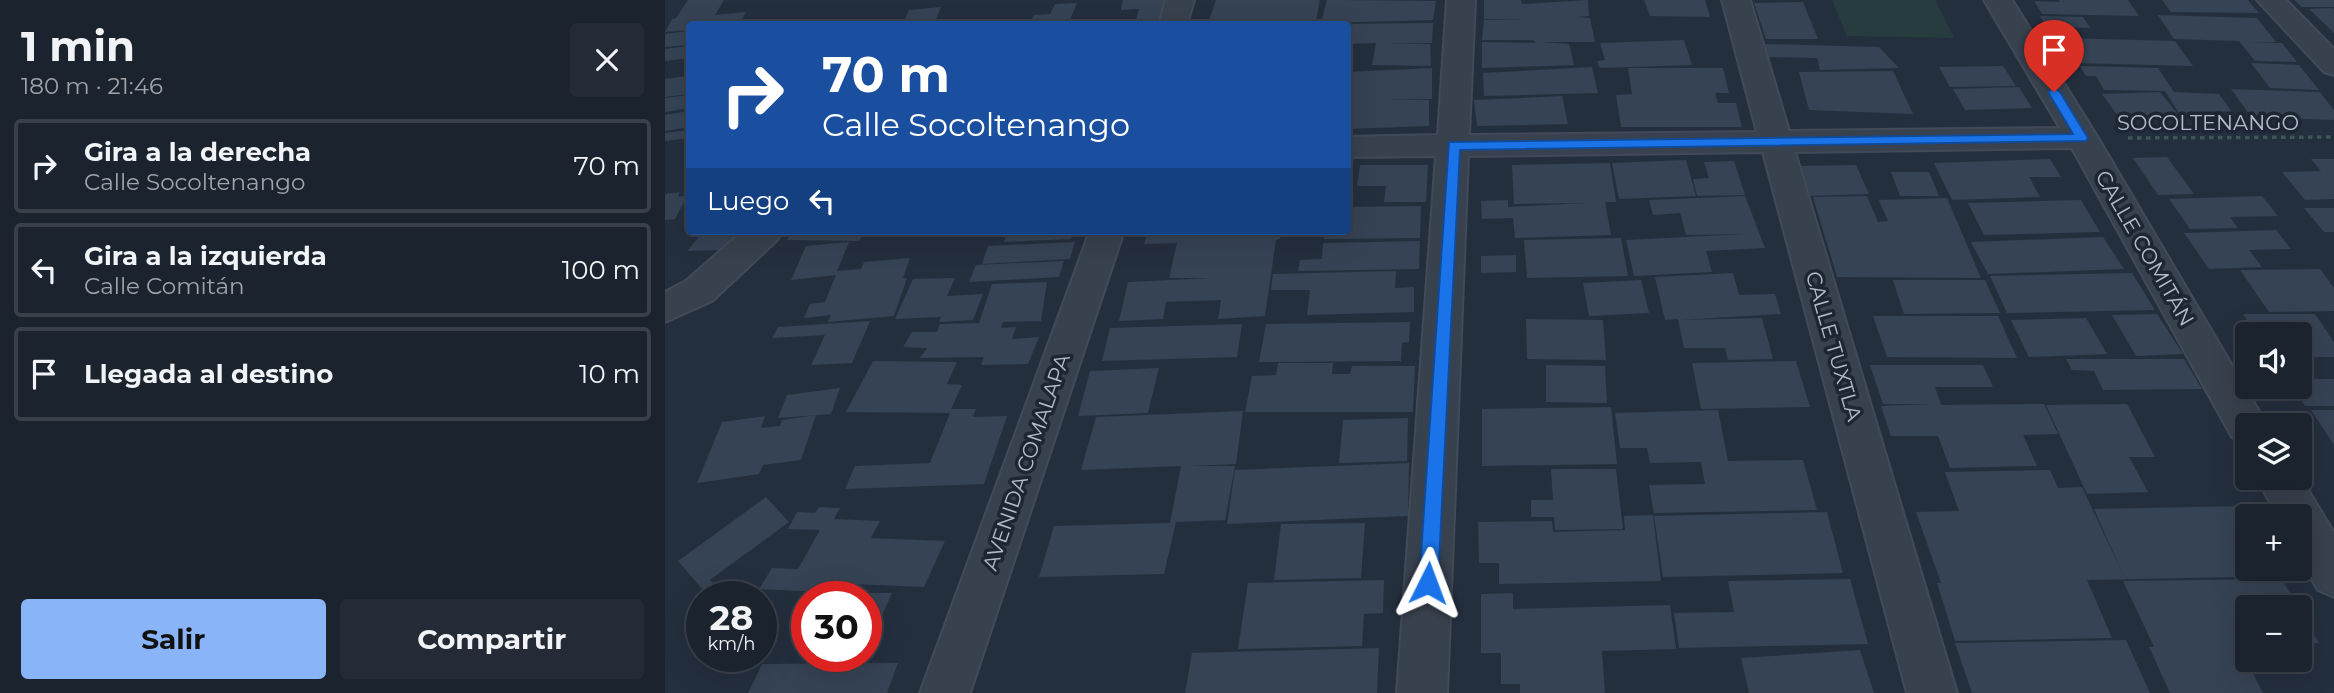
<!DOCTYPE html>
<html lang="es">
<head>
<meta charset="utf-8">
<style>
  body { margin:0; font-family:Montserrat,sans-serif; background:#242b36; color:#f1f3f6; height:100vh; display:flex; flex-direction:column; font-size:26px; white-space:nowrap }
  * { box-sizing:border-box; margin:0 }
  p { font-size:23px; color:#a0a4aa }
  .icon { flex:none; width:38px; height:38px; fill:none; stroke:currentColor; stroke-width:2; stroke-linecap:round; stroke-linejoin:round }
  .map { position:relative; flex:1; overflow:hidden }
  .drawer { display:flex; flex-direction:column; background:#1b232e; width:665px }
  .drawer>* { flex:none }
  .hud { position:absolute; left:21px; top:21px; width:665px; height:214px; border-radius:7px; box-shadow:0 7px 28px #0002,0 0 0 2px #39404a; background:#1a4fa0; color:#fff; overflow:hidden }
  .buttons { position:absolute; left:1570px; top:322px; display:grid; gap:14px }
  .buttons a { display:grid; place-items:center; width:77px; height:77px; border-radius:7px; background:#1b232e; box-shadow:0 7px 28px #0002,0 0 0 2px #39404a; font-size:35px }
  .speed { position:absolute; left:21px; top:581px; display:flex; gap:14px; font-size:35px; font-weight:700; text-align:center }
  .speed>* { display:grid; place-content:center; width:91px; height:91px; border-radius:50%; background:#1b232e; box-shadow:0 7px 28px #0002,0 0 0 2px #39404a; line-height:1 }
  .speed small { font-size:18px; font-weight:400 }
  .speed .limit { border:10px solid #d22; background:#fff; color:#111 }
  .pin { position:absolute; display:grid; place-items:center; width:60px; height:60px; color:#fff; margin:-72px -30px; border-radius:50% 50% 50% 0; rotate:-45deg; box-shadow:0 0 7px #0007 }
  .pin .icon { rotate:45deg }
  .me { position:absolute; width:77px; margin:-38px; rotate:3deg; stroke-linejoin:round; filter:drop-shadow(0 0 5px #0008) }
  .turn { display:flex; align-items:center; gap:24px; height:147px; padding:0 21px; font-size:32px }
  .turn .icon { width:91px; height:91px; stroke-width:2.5 }
  .turn b { display:block; font-size:49px; line-height:60px }
  .then { display:flex; align-items:center; height:66px; padding:0 21px; background:#0003; gap:14px; font-size:26px }
  .round { display:grid; place-items:center; flex:none; width:74px; height:74px; border-radius:7px; background:#242b36 }
  .overview { display:flex; align-items:center; justify-content:space-between; height:119px; padding:0 21px }
  h1 { font-size:42px; font-weight:700; line-height:52px }
  .action { display:flex; gap:14px; margin-top:auto; padding:14px 21px }
  .action a { flex:1; height:80px; border-radius:7px; background:#8ab4f8; color:#111; font-size:28px; font-weight:700; line-height:80px; text-align:center }
  .action a+a { background:#242b36; color:#f1f3f6 }
  ul { padding:0; list-style:none }
  li { display:flex; align-items:center; gap:21px; height:94px; margin:0 14px 10px; padding:0 7px; border:4px solid #39404a; border-radius:7px }
  li div { flex:1 }
  li b { display:block; font-size:26px }
  li em { font-style:normal }
  main { display:flex; flex:1; min-height:0 }
  .map>svg:first-child { display:block }
</style>
</head>
<body>
<main>
<section class="drawer">
<div class="overview"><div><h1>1 min</h1><p>180 m · 21:46</p></div><a class="round"><svg class="icon" aria-label="close" viewBox="0 0 24 24"><path d="M6 6l12 12M18 6L6 18"/></svg></a></div>
<ul>
<li><svg class="icon" aria-label="right" viewBox="0 0 24 24"><path d="M7 20v-9h11M14 6l5 5-5 5"/></svg><div><b>Gira a la derecha</b><p>Calle Socoltenango</p></div><em>70 m</em></li>
<li><svg class="icon" aria-label="left" viewBox="0 0 24 24"><path d="M17 20v-9H6M10 6l-5 5 5 5"/></svg><div><b>Gira a la izquierda</b><p>Calle Comitán</p></div><em>100 m</em></li>
<li><svg class="icon" aria-label="arrive" viewBox="0 0 24 24"><path d="M6 21V4h12l-3 4 3 4H6"/></svg><div><b>Llegada al destino</b></div><em>10 m</em></li>
</ul>
<div class="action"><a>Salir</a><a>Compartir</a></div>
</section>
<div class="map">
<svg width="1669" height="693" viewBox="0 0 1669 693">
  <rect width="100%" height="100%" fill="#242f3e"/>
  <path fill="#263c3f" d="M 1167,0 L 1270,0 L 1289,38 L 1182,36 Z"/>
  <g fill="#364354">
    <path d="M 23,0 L 59,0 L 50,15 L 81,12 L 74,24 L 24,24 L 24,30 L 0,32 L 7,19 L 11,18 Z"/>
    <path d="M 458,0 L 504,0 L 498,23 L 470,23 L 474,9 L 456,10 Z"/>
    <path d="M 551,0 L 655,0 L 651,20 L 543,24 Z"/>
    <path d="M 662,0 L 678,0 L 771,1 L 768,20 L 656,23 Z"/>
    <path d="M 819,0 L 856,0 L 857,4 L 923,0 L 924,16 L 912,17 L 925,18 L 930,42 L 875,42 L 904,44 L 909,65 L 817,68 L 817,42 L 871,43 L 868,40 L 817,40 L 819,20 L 861,19 L 819,19 Z"/>
    <path d="M 979,0 L 1040,0 L 1045,17 L 985,16 Z"/>
    <path d="M 1394,0 L 1463,0 L 1474,16 L 1377,14 L 1369,1 L 1395,2 Z"/>
    <path d="M 1497,0 L 1583,0 L 1594,13 L 1506,12 Z"/>
    <path d="M 1629,0 L 1669,0 L 1669,7 L 1637,7 Z"/>
    <path d="M 1138,2 L 1153,39 L 1101,39 L 1089,3 Z"/>
    <path d="M 412,3 L 403,24 L 364,24 L 369,15 L 385,14 L 390,4 Z"/>
    <path d="M 276,7 L 270,21 L 238,24 L 244,10 Z"/>
    <path d="M 1668,8 L 1669,10 L 1669,33 L 1644,9 Z"/>
    <path d="M 1493,15 L 1592,18 L 1611,42 L 1585,42 L 1617,43 L 1632,62 L 1590,61 L 1574,41 L 1509,39 Z"/>
    <path d="M 1375,16 L 1418,17 L 1425,28 L 1381,27 Z"/>
    <path d="M 768,23 L 767,43 L 723,43 L 765,44 L 766,66 L 707,65 L 711,43 L 682,44 L 682,24 Z"/>
    <path d="M 24,31 L 24,45 L 0,47 L 0,34 Z"/>
    <path d="M 1397,38 L 1510,41 L 1528,66 L 1411,63 Z"/>
    <path d="M 1019,40 L 1027,65 L 935,68 L 932,61 L 940,60 L 935,43 Z"/>
    <path d="M 1099,44 L 1214,47 L 1234,68 L 1155,70 L 1152,58 L 1104,57 Z"/>
    <path d="M 24,46 L 24,58 L 0,61 L 0,49 Z"/>
    <path d="M 1586,63 L 1634,65 L 1654,90 L 1605,88 Z"/>
    <path d="M 1338,66 L 1351,86 L 1285,87 L 1274,67 Z"/>
    <path d="M 1415,66 L 1493,68 L 1509,92 L 1554,94 L 1567,112 L 1550,111 L 1555,120 L 1517,118 L 1500,91 L 1439,90 L 1431,76 L 1421,76 Z"/>
    <path d="M 927,67 L 933,93 L 819,96 L 818,73 Z"/>
    <path d="M 767,68 L 767,99 L 722,100 L 764,100 L 764,126 L 682,129 L 682,72 Z"/>
    <path d="M 963,68 L 1058,68 L 1064,93 L 1050,93 L 1053,103 L 1071,103 L 1077,127 L 956,127 L 951,95 L 967,94 Z"/>
    <path d="M 1228,71 L 1248,114 L 1144,110 L 1134,72 Z"/>
    <path d="M 24,76 L 24,94 L 0,97 L 0,79 Z"/>
    <path d="M 1354,87 L 1367,108 L 1300,110 L 1288,89 Z"/>
    <path d="M 1566,89 L 1655,92 L 1669,110 L 1669,120 L 1586,117 Z"/>
    <path d="M 1495,92 L 1515,117 L 1455,119 L 1437,94 Z"/>
    <path d="M 24,95 L 19,109 L 0,112 L 0,98 Z"/>
    <path d="M 897,96 L 903,124 L 812,126 L 809,100 Z"/>
    <path d="M 24,111 L 24,127 L 0,131 L 0,115 Z"/>
    <path d="M 24,130 L 24,138 L 0,141 L 0,133 Z"/>
    <path d="M 1502,157 L 1529,194 L 1493,195 L 1468,158 Z"/>
    <path d="M 1385,159 L 1396,177 L 1364,177 L 1375,197 L 1287,200 L 1269,163 Z"/>
    <path d="M 1646,159 L 1669,159 L 1669,199 L 1640,200 L 1617,172 L 1656,171 Z"/>
    <path d="M 1021,160 L 1031,196 L 954,199 L 947,163 Z"/>
    <path d="M 1069,161 L 1080,195 L 1032,196 L 1028,179 L 1044,178 L 1039,162 Z"/>
    <path d="M 945,163 L 951,202 L 940,202 L 946,235 L 850,238 L 848,218 L 817,219 L 816,201 L 843,200 L 843,207 L 920,203 L 849,204 L 847,165 Z"/>
    <path d="M 695,165 L 763,165 L 761,202 L 719,202 L 721,186 L 692,186 Z"/>
    <path d="M 1191,165 L 1204,194 L 1145,196 L 1135,166 Z"/>
    <path d="M 1226,172 L 1264,172 L 1274,196 L 1235,196 Z"/>
    <path d="M 15,192 L 13,197 L 23,195 L 10,219 L 0,220 L 0,194 Z"/>
    <path d="M 1080,196 L 1100,248 L 1041,251 L 1047,272 L 969,276 L 961,240 L 1080,234 L 1021,235 L 1015,213 L 988,215 L 984,200 Z"/>
    <path d="M 1202,196 L 1213,222 L 1223,221 L 1214,200 L 1282,198 L 1316,278 L 1172,277 L 1148,197 Z"/>
    <path d="M 1597,196 L 1613,216 L 1565,217 L 1573,228 L 1525,229 L 1504,199 Z"/>
    <path d="M 1416,200 L 1435,232 L 1319,235 L 1303,203 Z"/>
    <path d="M 756,206 L 755,238 L 659,239 L 660,231 L 682,231 L 682,207 Z"/>
    <path d="M 1639,208 L 1669,208 L 1669,232 L 1659,232 Z"/>
    <path d="M 1611,230 L 1626,249 L 1584,250 L 1597,267 L 1544,269 L 1519,233 Z"/>
    <path d="M 39,231 L 75,231 L 55,250 L 22,251 Z"/>
    <path d="M 128,231 L 200,231 L 194,241 L 122,240 Z"/>
    <path d="M 343,231 L 409,231 L 406,239 L 339,242 Z"/>
    <path d="M 483,231 L 616,231 L 615,239 L 611,240 L 600,316 L 553,319 L 556,300 L 501,302 L 498,319 L 454,321 L 463,282 L 547,278 L 504,278 L 512,243 L 479,244 Z"/>
    <path d="M 1438,237 L 1459,269 L 1323,274 L 1306,242 Z"/>
    <path d="M 956,238 L 963,276 L 862,278 L 859,240 Z"/>
    <path d="M 755,241 L 754,269 L 633,271 L 635,260 L 657,259 L 658,243 Z"/>
    <path d="M 184,242 L 172,271 L 196,269 L 199,262 L 245,258 L 238,278 L 242,278 L 229,316 L 163,322 L 166,315 L 139,318 L 145,304 L 160,302 L 171,275 L 126,280 L 141,246 Z"/>
    <path d="M 410,242 L 405,259 L 317,264 L 323,246 Z"/>
    <path d="M 851,255 L 851,272 L 816,273 L 816,256 Z"/>
    <path d="M 399,261 L 394,277 L 304,282 L 311,265 Z"/>
    <path d="M 1655,269 L 1669,288 L 1669,311 L 1604,312 L 1575,270 Z"/>
    <path d="M 731,271 L 730,288 L 749,287 L 749,312 L 642,315 L 645,290 L 606,290 L 608,274 Z"/>
    <path d="M 1068,273 L 1074,295 L 1110,294 L 1116,314 L 1015,320 L 1097,318 L 1108,359 L 1063,360 L 1060,348 L 1019,348 L 1013,319 L 1000,320 L 990,277 Z"/>
    <path d="M 1467,273 L 1490,310 L 1342,313 L 1325,276 Z"/>
    <path d="M 290,278 L 282,296 L 318,294 L 308,320 L 274,322 L 276,317 L 230,319 L 248,279 Z"/>
    <path d="M 976,280 L 984,313 L 924,316 L 918,283 Z"/>
    <path d="M 1228,280 L 1320,280 L 1335,313 L 1239,314 Z"/>
    <path d="M 382,282 L 376,321 L 338,322 L 336,328 L 351,327 L 347,339 L 374,337 L 363,364 L 316,365 L 319,357 L 255,358 L 262,348 L 238,347 L 247,332 L 272,332 L 275,324 L 314,323 L 327,284 Z"/>
    <path d="M 1492,314 L 1518,354 L 1471,356 L 1447,315 Z"/>
    <path d="M 1578,314 L 1650,314 L 1669,342 L 1669,357 L 1634,357 L 1634,334 L 1591,334 Z"/>
    <path d="M 1208,316 L 1333,316 L 1352,358 L 1222,357 Z"/>
    <path d="M 1421,318 L 1442,354 L 1364,357 L 1346,320 Z"/>
    <path d="M 861,319 L 938,320 L 941,360 L 862,359 Z"/>
    <path d="M 205,321 L 187,363 L 146,365 L 160,335 L 107,338 L 113,327 Z"/>
    <path d="M 745,322 L 744,342 L 737,343 L 736,361 L 594,362 L 601,324 Z"/>
    <path d="M 577,324 L 572,357 L 437,361 L 445,328 Z"/>
    <path d="M 1401,359 L 1519,359 L 1537,389 L 1438,390 L 1429,371 L 1407,370 Z"/>
    <path d="M 208,361 L 292,362 L 282,384 L 297,385 L 286,409 L 311,409 L 308,417 L 342,416 L 319,484 L 180,489 L 190,466 L 265,463 L 285,413 L 181,412 Z"/>
    <path d="M 1131,361 L 1145,407 L 1036,409 L 1027,363 Z"/>
    <path d="M 613,363 L 668,363 L 667,374 L 685,374 L 687,366 L 750,366 L 748,412 L 580,412 L 587,376 L 611,375 Z"/>
    <path d="M 881,365 L 940,366 L 942,403 L 881,402 Z"/>
    <path d="M 1205,365 L 1318,365 L 1328,387 L 1270,387 L 1276,405 L 1379,404 L 1393,434 L 1358,435 L 1372,466 L 1285,468 L 1273,436 L 1226,436 L 1216,406 L 1268,404 L 1218,404 Z"/>
    <path d="M 494,368 L 483,413 L 413,416 L 425,371 Z"/>
    <path d="M 1634,379 L 1669,379 L 1669,406 L 1640,406 L 1628,387 L 1634,387 Z"/>
    <path d="M 175,388 L 166,414 L 113,418 L 122,395 Z"/>
    <path d="M 1462,404 L 1490,457 L 1464,457 L 1483,492 L 1422,494 L 1381,405 Z"/>
    <path d="M 946,407 L 952,464 L 817,466 L 817,409 Z"/>
    <path d="M 1053,410 L 1063,461 L 1138,460 L 1152,510 L 989,513 L 984,485 L 1040,484 L 1036,462 L 985,463 L 982,448 L 955,448 L 950,413 Z"/>
    <path d="M 1646,410 L 1669,410 L 1669,445 Z"/>
    <path d="M 578,411 L 571,464 L 524,466 L 570,466 L 560,520 L 511,522 L 499,574 L 374,577 L 389,526 L 505,523 L 516,466 L 416,470 L 431,417 Z"/>
    <path d="M 151,415 L 136,460 L 98,465 L 94,474 L 32,483 L 57,422 L 100,416 L 96,428 L 115,426 L 117,420 Z"/>
    <path d="M 743,418 L 742,461 L 674,463 L 678,420 Z"/>
    <path d="M 744,463 L 743,516 L 562,524 L 570,470 Z"/>
    <path d="M 886,469 L 951,469 L 958,529 L 890,530 L 889,517 L 866,517 L 866,500 L 888,500 Z"/>
    <path d="M 1385,470 L 1393,488 L 1417,487 L 1459,577 L 1429,509 L 1579,506 L 1585,516 L 1582,516 L 1582,569 L 1616,569 L 1620,576 L 1422,580 L 1447,638 L 1290,641 L 1272,583 L 1276,583 L 1251,512 L 1294,511 L 1280,472 Z"/>
    <path d="M 101,497 L 124,522 L 45,580 L 60,597 L 44,597 L 13,561 Z"/>
    <path d="M 154,507 L 175,508 L 169,519 L 215,521 L 206,538 L 280,541 L 259,587 L 187,584 L 183,593 L 94,589 L 107,568 L 133,569 L 155,530 L 123,529 L 132,512 L 150,513 Z"/>
    <path d="M 1162,512 L 1178,573 L 998,577 L 989,516 Z"/>
    <path d="M 988,515 L 996,581 L 834,584 L 834,563 L 814,563 L 813,522 L 887,521 L 888,532 L 960,530 L 959,516 Z"/>
    <path d="M 700,523 L 696,578 L 609,580 L 616,524 Z"/>
    <path d="M 1185,579 L 1203,644 L 1014,648 L 1009,613 L 1069,612 L 1063,581 Z"/>
    <path d="M 1617,579 L 1633,607 L 1582,607 L 1582,660 L 1617,660 L 1621,667 L 1585,668 L 1598,693 L 1505,693 L 1484,647 L 1489,647 L 1458,581 Z"/>
    <path d="M 719,580 L 718,613 L 699,614 L 697,646 L 573,649 L 583,583 Z"/>
    <path d="M 188,593 L 227,593 L 201,652 L 201,597 L 186,597 Z"/>
    <path d="M 848,593 L 848,609 L 1005,605 L 1011,649 L 937,651 L 940,693 L 855,693 L 855,684 L 836,684 L 836,653 L 816,653 L 816,594 Z"/>
    <path d="M 1634,609 L 1654,643 L 1634,643 Z"/>
    <path d="M 1461,640 L 1485,693 L 1307,693 L 1290,643 Z"/>
    <path d="M 714,648 L 712,693 L 520,693 L 527,653 Z"/>
    <path d="M 1195,650 L 1209,693 L 1084,693 L 1076,658 Z"/>
    <path d="M 233,663 L 222,693 L 83,693 L 97,664 Z"/>
  </g>
  <g fill="none" stroke-linecap="round" stroke-linejoin="round">
    <defs>
      <g id="minor">
        <path d="M 501,0 L 529,0 L 522,24 L 494,24 Z"/>
        <path d="M 782,0 L 810,0 L 804,135 L 1092,132 L 1057,0 L 1085,0 L 1124,131 L 1395,128 L 1319,0 L 1347,0 L 1433,138 L 1602,425 L 1582,425 L 1582,442 L 1567,437 L 1407,148 L 1130,152 L 1292,693 L 1242,693 L 1098,152 L 803,156 L 782,693 L 732,693 L 771,156 L 682,157 L 682,137 L 773,135 Z"/>
        <path d="M 1592,0 L 1621,0 L 1669,49 L 1669,75 L 1659,72 Z"/>
        <path d="M 78,231 L 117,231 L 112,240 L 47,301 L 0,322 L 0,292 L 21,281 Z"/>
        <path d="M 425,231 L 459,231 L 305,693 L 255,693 Z"/>
        <path d="M 1634,475 L 1669,533 L 1669,597 L 1653,590 L 1634,557 L 1634,516 L 1612,516 L 1592,478 L 1634,478 Z"/>
      </g>
    </defs>
    <use href="#minor" stroke="#414a57" stroke-width="4"/>
    <path stroke="#3f5557" stroke-width="3.5" stroke-dasharray="4.5 4.5" stroke-linecap="butt" d="M 1463,138 L 1669,137"/>
    <use href="#minor" fill="#38414e" fill-rule="evenodd"/>
  </g>
  <path fill="#1a73e8" stroke="#114b97" stroke-width="2" d="M 1389,88 L 1395,92 L 1423,138 L 1421,141 L 795,150 L 773,583 L 770,590 L 763,593 L 756,590 L 754,583 L 784,142 L 1408,134 L 1383,92 Z"/>
  <g text-anchor="middle" dominant-baseline="central" stroke-width="7" stroke-linejoin="round" paint-order="stroke">
    <g font-size="21" fill="#b4bcc9" stroke="#1d2633">
      <text x="1543" y="122">SOCOLTENANGO</text>
      <text transform="translate(1480 248) rotate(60)">CALLE COMITÁN</text>
      <text transform="translate(1169 346) rotate(74)">CALLE TUXTLA</text>
      <text transform="translate(361 462) rotate(-71)">AVENIDA COMALAPA</text>
    </g>
  </g>
</svg>
<div class="buttons">
<a><svg class="icon" aria-label="sound" viewBox="0 0 24 24"><path d="M4 9h4l5-4v14l-5-4H4zM17 9q2 3 0 6"/></svg></a>
<a><svg class="icon" aria-label="layers" viewBox="0 0 24 24"><path d="M12 4l9 5-9 5-9-5zM3 14l9 5 9-5"/></svg></a>
<a>+</a>
<a>−</a>
</div>
<div class="speed"><div>28<small>km/h</small></div><div class="limit">30</div></div>
<div class="pin" style="left:1389px;top:92px;background:#d93025"><svg class="icon" aria-label="arrive" viewBox="0 0 24 24"><path d="M6 21V4h12l-3 4 3 4H6"/></svg></div>
<svg class="me" style="left:763px;top:583px" viewBox="-20 -20 40 40"><path d="M0-17L14 15 0 8-14 15z" fill="#1a73e8" stroke="#fff" stroke-width="4"/></svg>
<div class="hud">
<div class="turn"><svg class="icon" aria-label="right" viewBox="0 0 24 24"><path d="M7 20v-9h11M14 6l5 5-5 5"/></svg><div><b>70 m</b>Calle Socoltenango</div></div>
<div class="then">Luego<svg class="icon" aria-label="left" viewBox="0 0 24 24"><path d="M17 20v-9H6M10 6l-5 5 5 5"/></svg></div>
</div>
</div>
</main>
</body>
</html>
